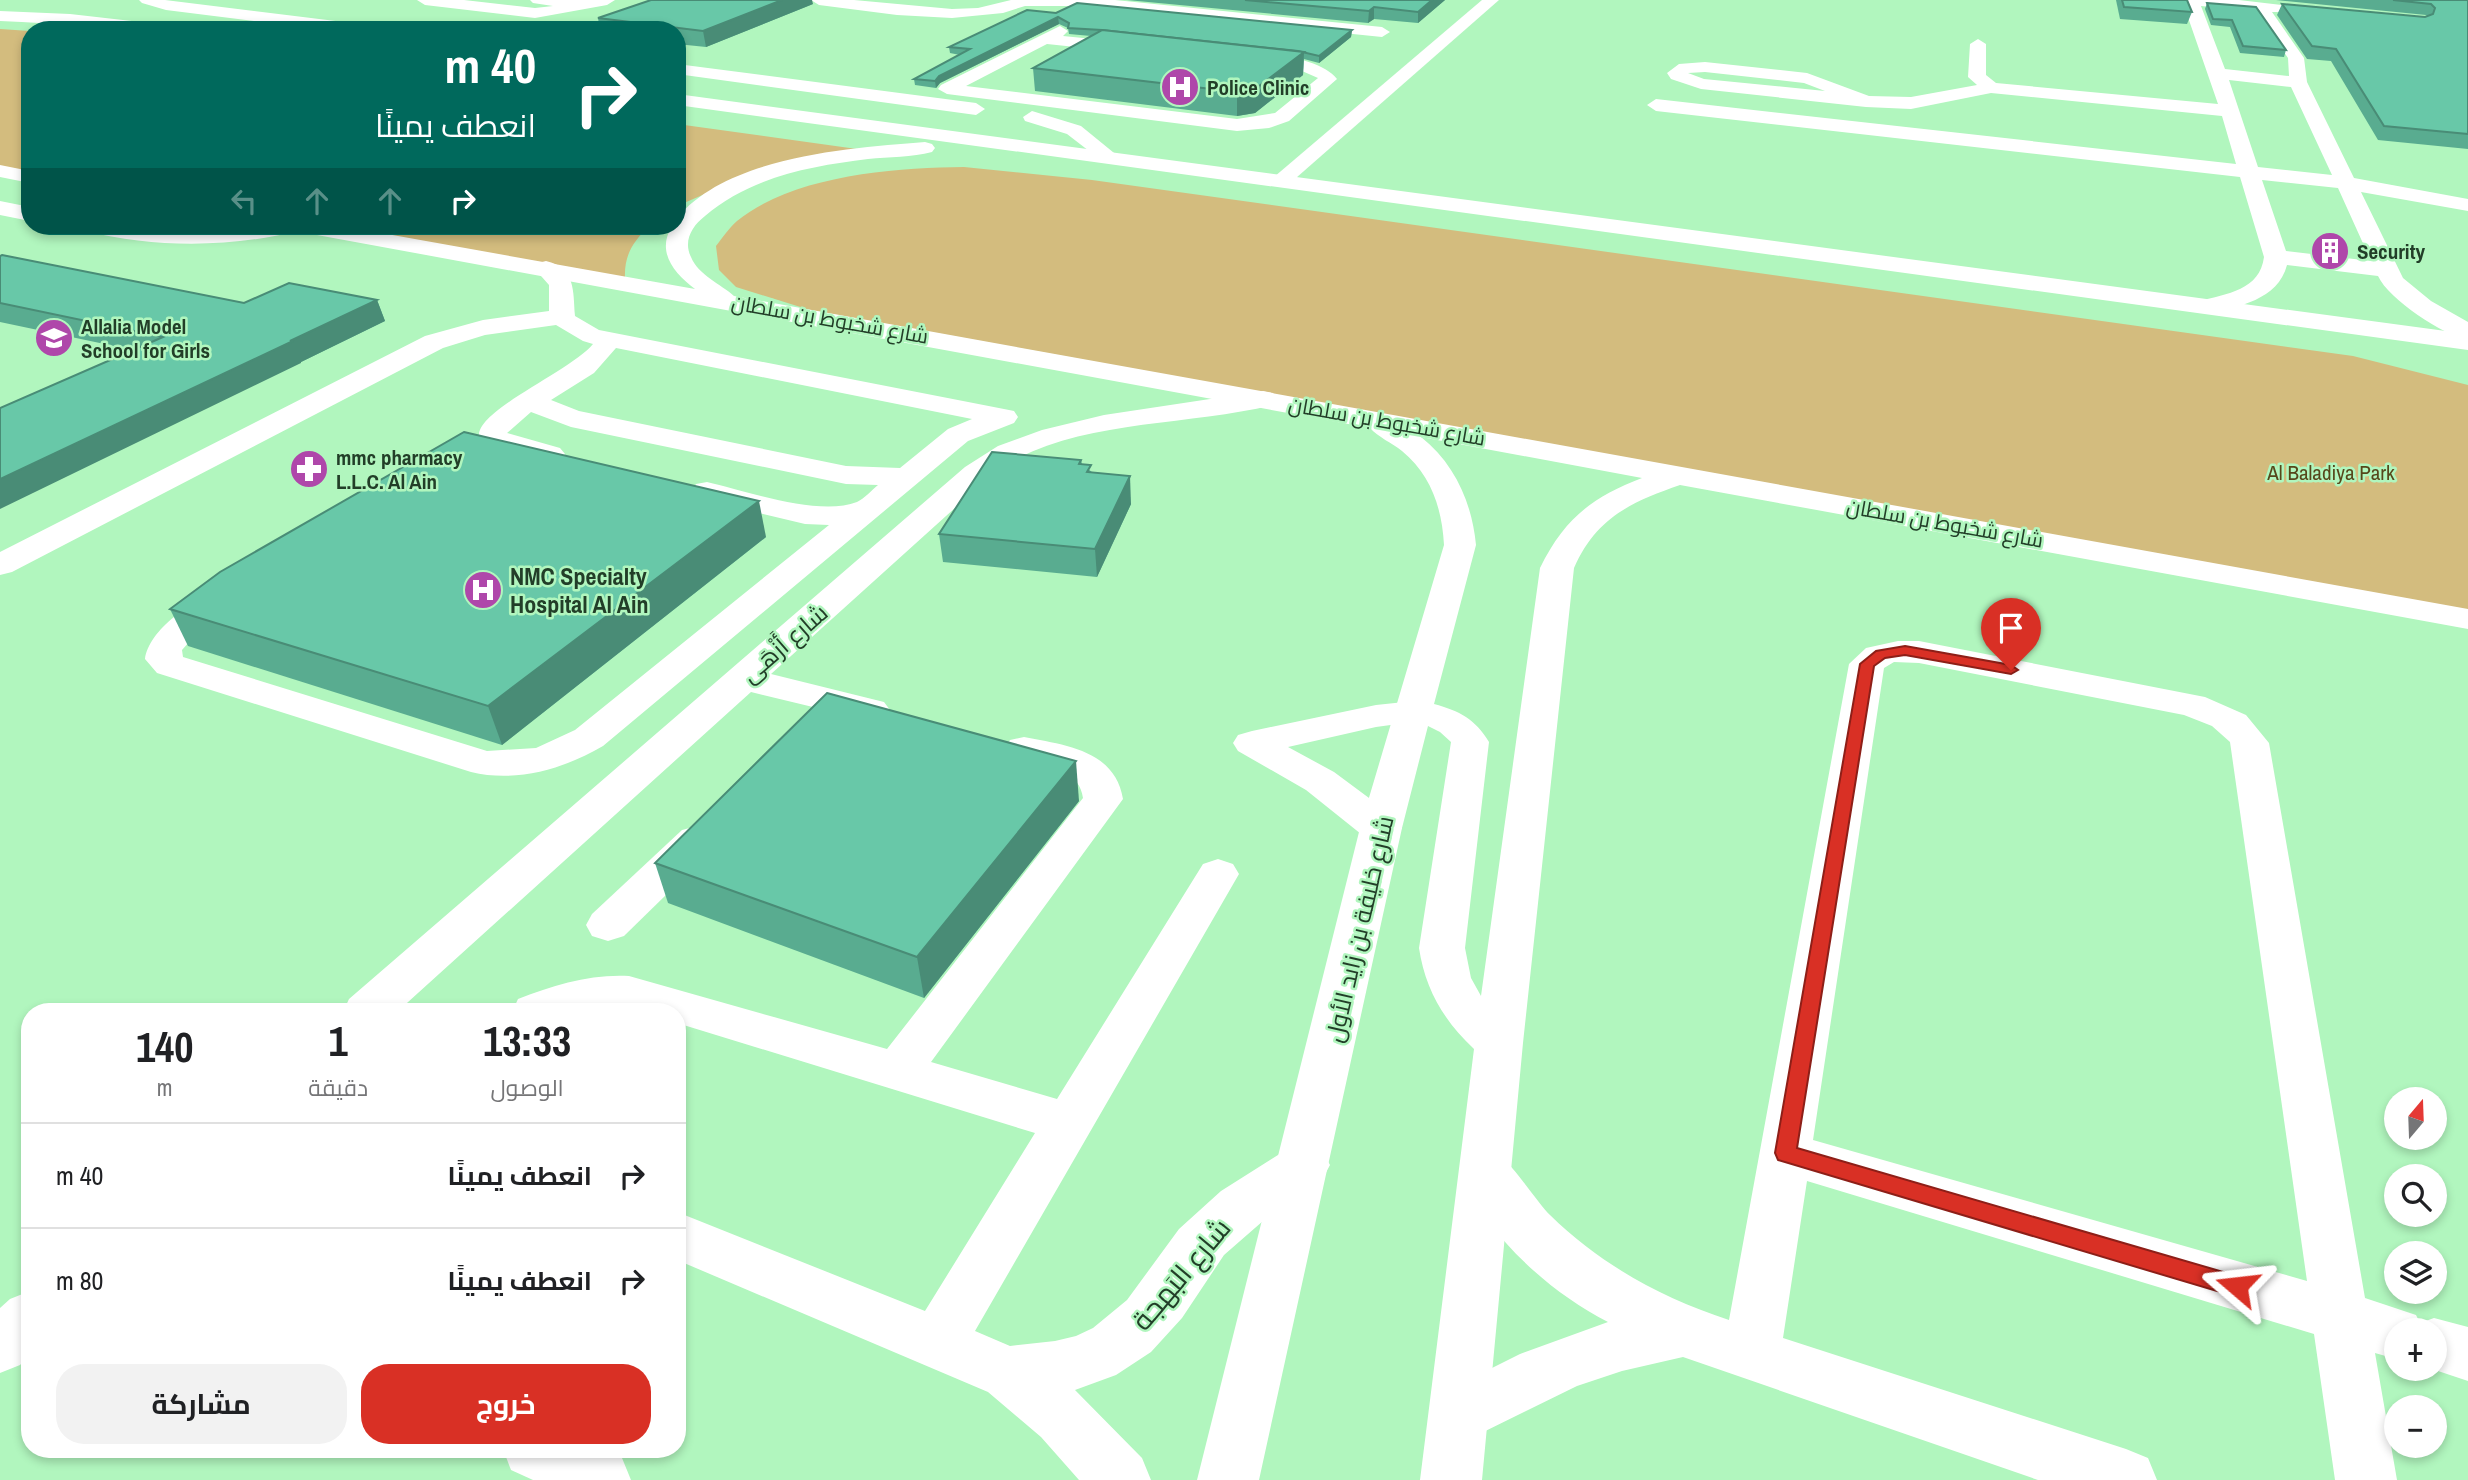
<!DOCTYPE html>
<html lang="ar">
<head>
<meta charset="utf-8">
<style>
  body { margin:0; font-family:"Archivo Narrow",Cairo,sans-serif; background:#f2f2f2; color:#202124; direction:rtl; height:100vh; display:flex; flex-direction:column; font-size:26px; white-space:nowrap }
  * { box-sizing:border-box; margin:0 }
  p { font-size:23px; color:#757577 }
  .icon { flex:none; width:38px; height:38px; fill:none; stroke:currentColor; stroke-width:2; stroke-linecap:round; stroke-linejoin:round }
  .map { position:relative; flex:1; overflow:hidden; direction:ltr }
  .side { position:absolute; left:21px; top:1003px; width:665px; height:455px; display:flex; flex-direction:column; background:#fff; border-radius:28px; box-shadow:0 4px 10px #0003; direction:rtl }
  .side>* { flex:none }
  .hud { position:absolute; left:21px; top:21px; width:665px; height:214px; border-radius:28px; box-shadow:0 4px 10px #0003; direction:rtl; background:#00695c; color:#fff; overflow:hidden }
  .needle { width:46px; rotate:19deg }
  .buttons { position:absolute; left:2384px; top:1087px; display:grid; gap:14px }
  .buttons a { display:grid; place-items:center; width:63px; height:63px; border-radius:50%; background:#fff; box-shadow:0 4px 10px #0003; font-size:35px }
  .pin { position:absolute; display:grid; place-items:center; width:60px; height:60px; color:#fff; margin:-72px -30px; border-radius:50% 50% 50% 0; rotate:-45deg; box-shadow:0 0 7px #0007 }
  .pin .icon { rotate:45deg }
  .me { position:absolute; width:77px; margin:-38px; rotate:287deg; stroke-linejoin:round; filter:drop-shadow(0 0 5px #0008) }
  .turn { display:flex; align-items:center; gap:24px; height:147px; padding:0 35px; font-size:32px }
  .turn .icon { width:91px; height:91px; stroke-width:2.5 }
  .turn b { display:block; font-size:49px; line-height:60px }
  .lanes { display:flex; align-items:center; height:66px; padding:0 35px; background:#0003; justify-content:center; gap:35px; direction:ltr }
  .lanes .off { opacity:.35 }
  .eta { display:flex; justify-content:space-evenly; align-items:center; height:119px; text-align:center }
  .eta b { font-size:42px; font-weight:700; line-height:49px }
  .action { display:flex; gap:14px; margin-top:auto; padding:14px 35px }
  .action a { flex:1; height:80px; border-radius:28px; background:#d93025; color:#fff; font-size:28px; font-weight:700; line-height:80px; text-align:center }
  .action a+a { background:#f2f2f2; color:#202124 }
  ul { padding:0; list-style:none }
  li { display:flex; align-items:center; gap:21px; height:105px; padding:0 35px; border-top:2px solid #e0e0e0 }
  li div { flex:1 }
  li b { display:block; font-size:26px }
  li em { font-style:normal }
  .map>svg:first-child { display:block }
</style>
</head>
<body>
<div class="map">
<svg width="2468" height="1480" viewBox="0 0 2468 1480">
  <rect width="100%" height="100%" fill="#b1f6be"/>
  <g fill="#d3bc7e">
    <path d="M 0,29 L 30,31 L 30,172 L 0,167 Z"/>
    <path d="M 677,124 L 864,150 L 728,184 L 677,206 Z"/>
    <path d="M 964,167 L 1092,180 L 2353,356 L 2468,385 L 2468,612 L 810,310 L 736,287 L 719,270 L 716,246 C 722,238 729,228 737,221 C 794,175 893,168 964,167 Z"/>
    <path d="M 331,226 L 649,226 C 633,242 624,255 625,278 Z"/>
  </g>
  <g fill="none" stroke-linecap="round" stroke-linejoin="round">
    <g fill="#fff" fill-rule="evenodd">
      <path d="M 139,0 L 165,0 L 368,25 L 376,30 L 327,30 L 166,10 L 142,3 Z"/>
      <path d="M 417,0 L 464,0 L 535,8 L 553,6 L 533,3 L 530,0 L 615,0 L 607,5 L 535,18 L 425,5 Z"/>
      <path d="M 811,0 L 854,0 L 952,9 L 978,8 L 1011,0 L 1115,0 L 1382,27 L 1390,32 L 1382,37 L 1080,6 L 1025,6 L 1003,13 L 952,18 L 897,15 L 819,5 Z"/>
      <path d="M 1482,0 L 1499,0 L 1288,185 L 1274,185 L 1271,181 L 1274,177 Z"/>
      <path d="M 2182,0 L 2239,0 L 2291,6 L 2294,9 L 2291,12 L 2272,12 L 2304,58 L 2307,82 L 2354,178 L 2468,199 L 2468,211 L 2361,192 L 2403,278 L 2431,301 L 2468,322 L 2468,341 C 2443,334 2389,300 2378,276 L 2287,265 C 2278,300 2238,307 2208,313 L 2199,311 L 2196,306 L 2199,301 C 2227,294 2260,290 2264,257 L 2240,177 L 1656,111 L 1647,105 L 1656,99 L 2236,164 L 2222,116 L 1991,93 L 1911,109 L 1866,107 L 1701,89 L 1671,79 L 1667,73 L 1679,64 L 1705,62 L 1807,73 L 1869,96 L 1911,97 L 1977,85 L 1968,77 L 1970,44 L 1978,39 L 1986,44 L 1986,75 L 1996,83 L 2218,104 ZM 2201,6 L 2256,11 L 2288,58 L 2289,76 L 2225,69 ZM 1705,72 L 1804,83 L 1825,91 L 1704,79 L 1688,73 ZM 2229,80 L 2291,87 L 2332,175 L 2258,167 ZM 2262,180 L 2338,188 L 2371,261 L 2286,251 Z"/>
      <path d="M 1060,26 L 1068,31 L 1063,36 L 1133,43 L 1141,48 L 1133,53 L 1047,44 L 966,86 L 1237,119 L 1275,113 L 1318,78 L 1302,71 L 1246,64 L 1243,60 L 1246,56 C 1269,51 1322,59 1337,79 L 1289,121 L 1269,128 L 1237,131 L 947,94 L 938,89 L 941,85 Z"/>
      <path d="M 677,64 L 976,103 L 985,109 L 976,115 L 677,74 Z"/>
      <path d="M 1032,111 L 1081,126 L 1119,157 L 1116,161 L 1102,161 L 1067,134 L 1025,121 L 1023,117 Z"/>
      <path d="M 0,201 L 30,207 L 30,221 L 0,215 Z"/>
      <path d="M 82,226 C 119,224 155,230 192,230 C 228,231 265,224 301,226 L 298,231 C 228,248 155,248 85,231 Z"/>
      <path d="M 546,261 C 576,268 573,291 575,316 L 599,330 L 1004,409 L 1014,411 L 1018,417 L 1014,423 L 968,441 L 603,746 C 564,769 516,783 471,772 L 157,673 L 145,659 C 149,628 202,589 232,597 L 237,604 L 232,611 L 196,634 L 182,650 L 183,657 L 487,751 L 536,748 L 575,730 L 829,525 L 805,524 L 696,498 L 692,491 L 696,484 L 707,482 C 746,491 819,517 857,502 C 864,499 872,490 878,485 L 846,484 L 571,427 L 531,412 L 507,433 L 560,448 L 565,454 L 560,460 L 550,463 L 489,447 L 479,435 C 479,409 572,370 593,344 L 583,341 L 556,325 L 485,335 L 443,348 L 12,572 L 0,575 L 0,552 L 425,336 L 483,320 L 549,311 L 549,285 L 534,268 L 538,263 ZM 616,348 L 972,419 L 948,429 L 900,468 L 846,466 L 579,411 L 551,400 L 594,373 Z"/>
      <path d="M 1263,391 L 1273,393 L 1277,399 L 1273,405 C 1192,425 1093,420 1018,458 C 1007,464 997,473 987,479 L 771,674 L 884,702 L 890,710 L 884,718 L 871,721 L 751,692 L 397,1012 L 343,1012 L 349,999 L 965,467 L 998,446 L 1042,430 L 1104,415 Z"/>
      <path d="M 1898,641 L 1919,641 L 2205,697 L 2246,715 L 2269,743 L 2365,1298 L 2416,1315 L 2420,1323 L 2434,1318 L 2468,1327 L 2468,1381 L 2429,1368 L 2434,1368 L 2434,1330 L 2396,1330 L 2396,1359 L 2375,1353 L 2397,1480 L 2335,1480 L 2314,1334 L 1807,1181 L 1783,1338 L 2126,1449 L 2148,1458 L 2157,1480 L 2038,1480 L 1683,1357 L 1622,1371 L 1577,1386 L 1459,1444 L 1438,1435 L 1429,1415 L 1438,1395 L 1520,1354 L 1608,1322 C 1546,1290 1490,1237 1459,1174 L 1467,1159 C 1479,1154 1489,1150 1502,1158 C 1512,1164 1538,1203 1550,1215 C 1601,1265 1662,1298 1729,1320 L 1849,664 L 1866,648 ZM 1894,662 L 1919,663 L 2184,715 L 2212,726 L 2230,742 L 2307,1281 L 1813,1140 L 1884,668 Z"/>
      <path d="M 1414,701 L 1427,704 L 1433,712 L 1427,720 L 1376,727 L 1288,747 L 1334,772 L 1396,818 L 1402,828 L 1396,838 L 1381,842 L 1366,838 L 1306,790 L 1238,751 L 1233,743 L 1238,735 L 1252,731 L 1376,705 Z"/>
      <path d="M 1024,737 C 1065,745 1115,750 1123,799 L 931,1062 L 1057,1099 L 1203,864 L 1218,859 L 1233,864 L 1239,874 L 975,1331 L 1010,1346 L 1055,1341 L 1076,1336 L 1093,1328 L 1127,1300 L 1179,1229 L 1221,1191 L 1286,1150 L 1304,1143 L 1322,1150 L 1330,1165 L 1322,1180 L 1271,1214 L 1224,1255 L 1182,1318 L 1151,1352 L 1116,1375 L 1075,1390 L 1142,1458 L 1151,1480 L 1079,1480 L 1041,1437 L 988,1392 L 677,1260 L 677,1212 L 925,1311 L 1035,1133 L 677,1023 L 677,1012 L 512,1012 L 518,999 C 554,985 590,974 629,976 L 887,1049 L 1083,798 C 1079,765 1037,764 1010,758 L 1005,749 L 1010,740 Z"/>
      <path d="M 697,826 L 712,830 L 718,840 L 712,850 L 624,936 L 608,941 L 592,936 L 586,925 L 592,914 L 682,830 Z"/>
      <path d="M 30,1291 L 30,1355 L 20,1365 L 0,1373 L 0,1308 L 10,1299 Z"/>
      <path d="M 503,1449 L 601,1449 L 622,1458 L 631,1480 L 533,1480 L 511,1470 Z"/>
    </g>
    <g fill="#fff" fill-rule="evenodd">
      <path d="M 0,11 L 70,14 L 167,25 L 175,30 C 116,30 58,23 0,21 Z"/>
      <path d="M 677,94 L 2468,334 L 2468,350 L 677,105 Z"/>
      <path d="M 925,142 L 932,144 L 935,148 L 932,152 C 912,157 889,157 868,159 C 811,166 750,177 705,216 C 692,226 683,241 691,257 C 698,275 721,284 734,296 L 2468,609 L 2468,629 L 1680,485 C 1631,502 1596,518 1574,568 L 1523,1043 L 1482,1480 L 1420,1480 L 1474,1049 C 1444,1021 1425,989 1419,948 L 1451,742 L 1440,732 L 1428,726 L 1402,828 L 1259,1480 L 1197,1480 L 1360,828 L 1444,545 C 1442,508 1431,475 1402,451 C 1392,443 1378,437 1370,428 L 306,233 L 298,231 L 295,226 L 342,226 L 695,289 C 674,273 656,252 672,226 L 677,226 L 677,218 C 728,156 850,148 925,142 ZM 1421,437 L 1642,478 C 1592,497 1564,519 1540,568 L 1481,996 L 1471,978 L 1465,948 L 1489,742 C 1475,719 1460,711 1434,704 L 1476,545 C 1472,503 1455,464 1421,437 Z"/>
      <path d="M 0,165 L 30,171 L 30,183 L 0,177 Z"/>
    </g>
  </g>
  <g fill="#59ac90">
    <path d="M 1127,0 L 1445,0 L 1418,23 L 1374,19 L 1368,23 Z"/>
    <path d="M 2116,0 L 2187,0 L 2192,12 L 2187,24 L 2120,19 Z"/>
    <path d="M 2276,0 L 2468,0 L 2468,149 L 2378,140 L 2331,61 L 2307,59 L 2277,15 L 2282,4 L 2425,17 L 2427,16 L 2426,15 Z"/>
    <path d="M 2207,3 L 2286,50 L 2284,57 L 2240,53 L 2230,27 L 2211,25 L 2205,9 Z"/>
    <path d="M 813,4 L 706,47 L 677,44 L 677,30 L 600,30 L 598,18 Z"/>
    <path d="M 1056,13 L 1352,30 L 1351,37 L 1319,63 L 1304,59 L 1303,75 L 1255,113 L 1237,116 L 1035,91 L 1033,68 L 1091,36 L 1069,34 L 1068,28 L 1059,24 L 940,83 L 936,88 L 915,85 L 914,79 L 960,55 L 950,53 L 949,47 Z"/>
    <path d="M 0,256 L 244,303 L 377,300 L 385,321 L 301,362 L 301,363 L 133,350 L 0,322 Z"/>
    <path d="M 1081,460 L 1082,464 L 1131,504 L 1097,577 L 943,562 L 939,534 Z"/>
    <path d="M 766,537 L 502,745 L 188,646 L 170,609 Z"/>
    <path d="M 1079,801 L 924,998 L 668,903 L 655,863 Z"/>
  </g>
  <g fill="#498c76">
    <path d="M 782,0 L 812,0 L 813,4 L 706,47 L 703,31 Z"/>
    <path d="M 1432,0 L 1445,0 L 1418,23 L 1418,12 Z"/>
    <path d="M 1374,7 L 1374,19 L 1368,23 L 1369,11 Z"/>
    <path d="M 1058,17 L 1059,24 L 940,83 L 936,88 L 935,81 L 939,76 Z"/>
    <path d="M 1352,30 L 1351,37 L 1319,63 L 1319,56 Z"/>
    <path d="M 1304,52 L 1303,75 L 1255,113 L 1237,116 L 1237,92 Z"/>
    <path d="M 377,300 L 385,321 L 301,362 L 301,363 L 0,509 L 0,479 Z"/>
    <path d="M 1130,476 L 1131,504 L 1097,577 L 1095,549 Z"/>
    <path d="M 759,501 L 766,537 L 502,745 L 488,706 Z"/>
    <path d="M 1076,761 L 1079,801 L 924,998 L 917,957 Z"/>
  </g>
  <g fill="#68c8a8" stroke="#498c76" stroke-width="2">
    <path d="M 651,0 L 782,0 L 703,31 L 598,18 Z"/>
    <path d="M 1245,0 L 1432,0 L 1418,12 L 1374,7 L 1369,11 Z"/>
    <path d="M 2122,0 L 2187,0 L 2192,12 L 2124,7 Z"/>
    <path d="M 2393,0 L 2468,0 L 2468,134 L 2384,126 L 2336,49 L 2312,46 L 2282,4 L 2425,17 L 2433,14 L 2435,8 L 2431,4 Z"/>
    <path d="M 1077,3 L 1352,30 L 1319,56 L 1298,51 L 1102,30 L 1068,28 L 1069,23 L 1058,17 L 939,76 L 935,81 L 914,79 L 970,49 L 949,47 L 1027,10 L 1056,13 Z"/>
    <path d="M 2207,3 L 2256,7 L 2286,50 L 2243,46 L 2232,20 L 2213,19 Z"/>
    <path d="M 1102,30 L 1304,52 L 1255,89 L 1237,92 L 1033,68 Z"/>
    <path d="M 2,255 L 244,303 L 289,283 L 377,300 L 290,341 L 293,341 L 0,479 L 0,408 L 163,337 L 0,303 L 0,256 Z"/>
    <path d="M 464,432 L 759,501 L 488,706 L 170,609 L 220,572 Z"/>
    <path d="M 992,452 L 1081,460 L 1079,464 L 1091,465 L 1087,472 L 1130,476 L 1095,549 L 939,534 Z"/>
    <path d="M 827,693 L 1076,761 L 917,957 L 655,863 Z"/>
  </g>
  <path fill="#d93025" stroke="#8d1f18" stroke-width="2" d="M 1905,646 L 2011,665 L 2018,670 L 2011,674 L 1905,655 L 1885,658 L 1874,666 L 1797,1148 L 2237,1276 L 2246,1279 L 2249,1286 L 2246,1294 L 2237,1297 L 1778,1160 L 1775,1153 L 1860,664 L 1876,651 Z"/>
  <defs>
    <symbol id="hospital-disc" viewBox="-11 -11 22 22"><circle r="9.5" fill="#af47aa" stroke="#b1f6be"/><path d="M-5-5h3v3.5h4V-5h3V5h-3V1.5h-4V5h-3Z" fill="#fff"/></symbol>
    <symbol id="building-disc" viewBox="-11 -11 22 22"><circle r="9.5" fill="#af47aa" stroke="#b1f6be"/><path d="M-4-6H4V6H1V3H-1V6H-4ZM-2.5-4.3h1.7v1.8h-1.7ZM.8-4.3h1.7v1.8H.8ZM-2.5-1h1.7V.8h-1.7ZM.8-1h1.7V.8H.8Z" fill="#fff"/></symbol>
    <symbol id="school-disc" viewBox="-11 -11 22 22"><circle r="9.5" fill="#af47aa" stroke="#b1f6be"/><path d="M0-5L7-2L0 1L-7-2ZM-4 1L0 2.5L4 1V4Q0 6-4 4Z" fill="#fff"/></symbol>
    <symbol id="pharmacy-disc" viewBox="-11 -11 22 22"><circle r="9.5" fill="#af47aa" stroke="#b1f6be"/><path d="M-2-6h4v4h4v4h-4v4h-4v-4h-4v-4h4Z" fill="#fff"/></symbol>
  </defs>
  <g fill-rule="evenodd">
    <use href="#hospital-disc" x="1158" y="65" width="44" height="44"/>
    <use href="#building-disc" x="2308" y="229" width="44" height="44"/>
    <use href="#school-disc" x="32" y="316" width="44" height="44"/>
    <use href="#pharmacy-disc" x="287" y="447" width="44" height="44"/>
    <use href="#hospital-disc" x="461" y="568" width="44" height="44"/>
  </g>
  <g text-anchor="middle" dominant-baseline="central" stroke-width="5" stroke-linejoin="round" paint-order="stroke">
    <g font-size="21" font-weight="bold" fill="#223e28" stroke="#b1f6be" text-anchor="start">
      <text x="1207" y="87">Police Clinic</text>
      <text x="2357" y="251">Security</text>
      <text x="81" y="326">Allalia Model<tspan x="81" dy="24">School for Girls</tspan></text>
      <text x="336" y="457">mmc pharmacy<tspan x="336" dy="24">L.L.C. Al Ain</tspan></text>
    </g>
    <g font-size="21" fill="#223e28" stroke="#b1f6be">
      <text transform="translate(830 319) rotate(10)">شارع شخبوط بن سلطان</text>
      <text transform="translate(1387 421) rotate(10)">شارع شخبوط بن سلطان</text>
      <text transform="translate(1945 523) rotate(10)">شارع شخبوط بن سلطان</text>
    </g>
    <g font-size="21" fill="#56471b" stroke="#b1f6be">
      <text x="2331" y="472">Al Baladiya Park</text>
    </g>
    <g font-size="24" font-weight="bold" fill="#223e28" stroke="#b1f6be" text-anchor="start">
      <text x="510" y="576">NMC Specialty<tspan x="510" dy="28">Hospital Al Ain</tspan></text>
    </g>
    <g font-size="24" fill="#223e28" stroke="#b1f6be">
      <text transform="translate(784 643) rotate(-41)">شارع أَزْهَى</text>
      <text transform="translate(1359 929) rotate(-77)">شارع خليفة بن زايد الأول</text>
    </g>
    <g font-size="28" fill="#223e28" stroke="#b1f6be">
      <text transform="translate(1181 1274) rotate(-50)">شارع البَهجة</text>
    </g>
  </g>
</svg>
<div class="buttons">
<a><svg class="needle" viewBox="-14 -14 28 28"><path d="M0-13l5 13h-10z" fill="#e53935"/><path d="M0 13l5-13h-10z" fill="#757577"/></svg></a>
<a><svg class="icon" aria-label="search" viewBox="0 0 24 24"><circle cx="10" cy="10" r="6"/><path d="M15 15l6 6"/></svg></a>
<a><svg class="icon" aria-label="layers" viewBox="0 0 24 24"><path d="M12 4l9 5-9 5-9-5zM3 14l9 5 9-5"/></svg></a>
<a>+</a>
<a>−</a>
</div>
<div class="pin" style="left:2011px;top:670px;background:#d93025"><svg class="icon" aria-label="arrive" viewBox="0 0 24 24"><path d="M6 21V4h12l-3 4 3 4H6"/></svg></div>
<svg class="me" style="left:2237px;top:1286px" viewBox="-20 -20 40 40"><path d="M0-17L14 15 0 8-14 15z" fill="#d93025" stroke="#fff" stroke-width="4"/></svg>
<div class="hud">
<div class="turn"><svg class="icon" aria-label="right" viewBox="0 0 24 24"><path d="M7 20v-9h11M14 6l5 5-5 5"/></svg><div><b>40 m</b>انعطف يمينًا</div></div>
<div class="lanes"><svg class="icon off" aria-label="left" viewBox="0 0 24 24"><path d="M17 20v-9H6M10 6l-5 5 5 5"/></svg><svg class="icon off" aria-label="ahead" viewBox="0 0 24 24"><path d="M12 20V5M6 11l6-6 6 6"/></svg><svg class="icon off" aria-label="ahead" viewBox="0 0 24 24"><path d="M12 20V5M6 11l6-6 6 6"/></svg><svg class="icon" aria-label="right" viewBox="0 0 24 24"><path d="M7 20v-9h11M14 6l5 5-5 5"/></svg></div>
</div>
<section class="side">
<div class="eta">
<div><b>13:33</b><p>الوصول</p></div>
<div><b>1</b><p>دقيقة</p></div>
<div><b>140</b><p>m</p></div>
</div>
<ul>
<li><svg class="icon" aria-label="right" viewBox="0 0 24 24"><path d="M7 20v-9h11M14 6l5 5-5 5"/></svg><div><b>انعطف يمينًا</b></div><em>40 m</em></li>
<li><svg class="icon" aria-label="right" viewBox="0 0 24 24"><path d="M7 20v-9h11M14 6l5 5-5 5"/></svg><div><b>انعطف يمينًا</b></div><em>80 m</em></li>
</ul>
<div class="action"><a>خروج</a><a>مشاركة</a></div>
</section>
</div>
</body>
</html>
